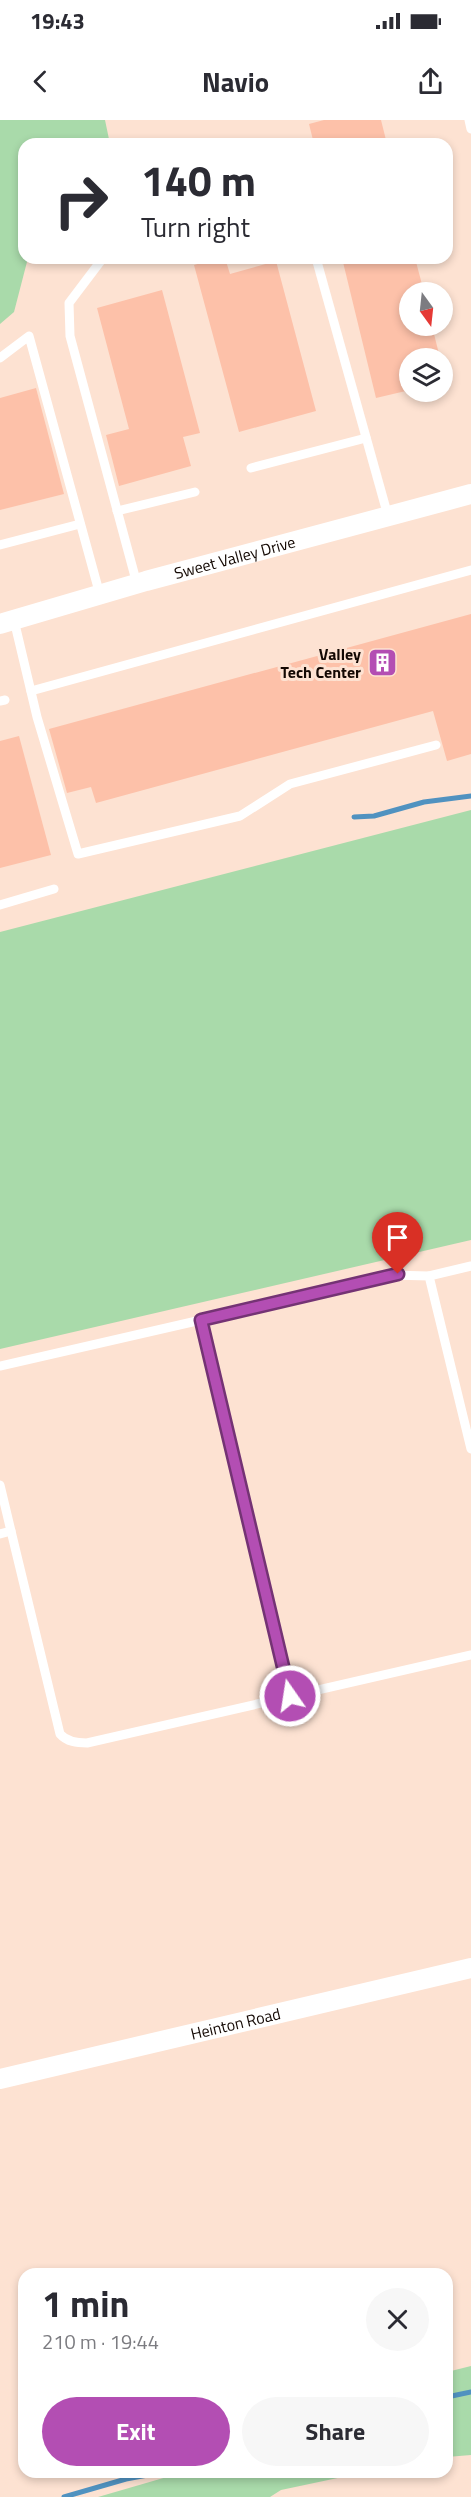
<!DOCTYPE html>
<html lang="en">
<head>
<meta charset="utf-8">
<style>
  body { margin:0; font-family:"Titillium Web",sans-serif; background:#f7f7f7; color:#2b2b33; height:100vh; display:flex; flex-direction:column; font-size:22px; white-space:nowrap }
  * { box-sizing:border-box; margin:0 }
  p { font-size:20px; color:#7c7c81 }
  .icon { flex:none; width:33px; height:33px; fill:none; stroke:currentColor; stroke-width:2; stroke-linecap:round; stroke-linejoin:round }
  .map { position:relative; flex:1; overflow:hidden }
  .side { position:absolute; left:18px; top:2148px; width:435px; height:210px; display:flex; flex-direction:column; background:#fff; border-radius:18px; box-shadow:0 3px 9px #0003 }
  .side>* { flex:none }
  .top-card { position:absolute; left:18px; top:18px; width:435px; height:126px; border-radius:18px; box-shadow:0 3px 9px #0003; background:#fff; color:#2b2b33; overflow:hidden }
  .needle { width:39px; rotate:165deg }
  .fabs { position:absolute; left:399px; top:162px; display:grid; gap:12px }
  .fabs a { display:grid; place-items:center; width:54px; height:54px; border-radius:50%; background:#fff; box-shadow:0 3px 9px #0003; font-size:30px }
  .pin { position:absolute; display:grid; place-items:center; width:51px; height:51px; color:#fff; margin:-62px -26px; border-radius:50% 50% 50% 0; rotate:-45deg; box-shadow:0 0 6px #0007 }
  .pin .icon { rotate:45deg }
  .me { position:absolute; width:66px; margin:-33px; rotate:347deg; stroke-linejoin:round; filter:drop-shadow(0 0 4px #0008) }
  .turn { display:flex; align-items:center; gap:21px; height:126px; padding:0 24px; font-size:27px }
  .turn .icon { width:78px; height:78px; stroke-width:2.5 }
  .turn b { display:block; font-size:42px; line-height:51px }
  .round { display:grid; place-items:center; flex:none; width:63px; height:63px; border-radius:32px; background:#f7f7f7 }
  .head { display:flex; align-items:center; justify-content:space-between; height:102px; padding:0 24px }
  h1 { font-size:36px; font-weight:700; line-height:45px }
  .cta { display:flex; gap:12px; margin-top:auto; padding:12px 24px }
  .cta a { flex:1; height:69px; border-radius:36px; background:#b34eb3; color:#fff; font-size:24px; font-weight:700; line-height:69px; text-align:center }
  .cta a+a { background:#f7f7f7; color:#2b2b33 }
  .status { display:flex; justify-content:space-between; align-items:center; height:42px; padding:0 30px; background:#fff; direction:ltr }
  .status svg { height:16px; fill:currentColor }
  header { display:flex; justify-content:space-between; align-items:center; height:78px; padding:0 24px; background:#fff; font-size:27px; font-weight:700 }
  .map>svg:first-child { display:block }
</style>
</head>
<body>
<div class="status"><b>19:43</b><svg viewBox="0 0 49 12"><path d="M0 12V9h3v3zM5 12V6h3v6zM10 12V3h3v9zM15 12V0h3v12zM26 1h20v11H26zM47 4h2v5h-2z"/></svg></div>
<header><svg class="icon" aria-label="back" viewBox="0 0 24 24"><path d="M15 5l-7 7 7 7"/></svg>Navio<svg class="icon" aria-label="share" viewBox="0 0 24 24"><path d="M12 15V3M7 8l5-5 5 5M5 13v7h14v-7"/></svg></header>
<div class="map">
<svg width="471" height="2377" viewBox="0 0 471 2377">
  <rect width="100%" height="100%" fill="#fde2d2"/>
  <g fill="#a9daaa">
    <path d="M 0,0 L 105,0 L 110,24 L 24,24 L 24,138 L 28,138 L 14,192 L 0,204 Z"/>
    <path d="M 471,690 L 471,1120 L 0,1229 L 0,812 Z"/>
    <path d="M 471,2246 L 471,2335 L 447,2337 L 447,2252 Z"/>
    <path d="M 184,2352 L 366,2352 L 281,2370 L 270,2377 L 98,2377 Z"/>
  </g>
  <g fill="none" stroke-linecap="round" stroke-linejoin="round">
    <g stroke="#5092c0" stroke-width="5">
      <path d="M 354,697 L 374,696 L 424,682 L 471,676"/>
      <path d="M 447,2277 L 471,2272"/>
      <path d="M 64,2377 L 126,2359 L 164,2352"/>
    </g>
  </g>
  <g fill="#fdc1a9">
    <path d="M 324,0 L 381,0 L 387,24 L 314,24 L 309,4 Z"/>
    <path d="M 219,138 L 225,138 L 230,154 L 276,141 L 316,291 L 239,312 L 194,145 Z"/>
    <path d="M 342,138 L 415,138 L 424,172 L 410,172 L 410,206 L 432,206 L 440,238 L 410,238 L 410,270 L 376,278 Z"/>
    <path d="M 162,170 L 200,313 L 183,317 L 191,346 L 119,366 L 106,315 L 129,309 L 97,188 Z"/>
    <path d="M 36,268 L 64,374 L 0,390 L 0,278 Z"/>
    <path d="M 471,494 L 471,634 L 447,641 L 433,591 L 96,683 L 91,667 L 67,673 L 49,609 Z"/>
    <path d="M 19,616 L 51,735 L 0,748 L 0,621 Z"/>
  </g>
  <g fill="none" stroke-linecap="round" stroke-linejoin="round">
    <g stroke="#fff" stroke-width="9">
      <path d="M 469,0 L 471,9"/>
      <path d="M 103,138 L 69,183 L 70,216 L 137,464"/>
      <path d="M 316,138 L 388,396"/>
      <path d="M 0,238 L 29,216 L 100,475"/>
      <path d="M 251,348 L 366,318"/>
      <path d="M 117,391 L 195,372"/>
      <path d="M 0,425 L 80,404"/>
      <path d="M 14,500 L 37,597 L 78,734 L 240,696 L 290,664 L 436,625"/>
      <path d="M 31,571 L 471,450"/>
      <path d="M 0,581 L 5,580"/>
      <path d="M 0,785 L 54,769"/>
      <path d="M 429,1156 L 471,1146"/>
      <path d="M 201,1200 L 390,1155 L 429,1156 L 471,1329"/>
      <path d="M 0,1246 L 201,1200 L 290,1576"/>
      <path d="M 0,1365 L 11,1411"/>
      <path d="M 0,1414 L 11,1411 L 60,1614 C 67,1622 77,1623 87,1623 L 471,1535"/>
    </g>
    <g stroke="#fff" stroke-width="20">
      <path id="s1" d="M 0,504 L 146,461 L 471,374"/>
      <path id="s2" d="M 0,1959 L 471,1848"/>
    </g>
  </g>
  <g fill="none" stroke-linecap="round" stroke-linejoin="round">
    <defs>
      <path id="route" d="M 290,1576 L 201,1200 L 398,1154"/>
    </defs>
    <use href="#route" stroke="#743374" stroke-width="15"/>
    <use href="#route" stroke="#b34eb3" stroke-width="10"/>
  </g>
  <defs>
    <symbol id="building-square" viewBox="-11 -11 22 22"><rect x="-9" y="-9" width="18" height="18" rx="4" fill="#b34eb3" stroke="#fde2d2"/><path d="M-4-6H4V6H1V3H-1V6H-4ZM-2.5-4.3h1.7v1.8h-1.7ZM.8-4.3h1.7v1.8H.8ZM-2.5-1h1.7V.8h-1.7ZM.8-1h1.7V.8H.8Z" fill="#fff"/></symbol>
  </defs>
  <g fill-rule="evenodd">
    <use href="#building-square" x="366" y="526" width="33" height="33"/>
  </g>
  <g text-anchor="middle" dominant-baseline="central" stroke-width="6" stroke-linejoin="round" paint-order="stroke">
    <g font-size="16" fill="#130803" stroke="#fde2d2">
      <text stroke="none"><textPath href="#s1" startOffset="244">Sweet Valley Drive</textPath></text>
      <text stroke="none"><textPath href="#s2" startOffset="242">Heinton Road</textPath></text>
    </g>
    <g font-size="16" font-weight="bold" fill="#130803" stroke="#fde2d2" text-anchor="end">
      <text x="361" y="534">Valley<tspan x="361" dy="18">Tech Center</tspan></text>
    </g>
  </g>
</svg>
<div class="fabs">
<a><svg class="needle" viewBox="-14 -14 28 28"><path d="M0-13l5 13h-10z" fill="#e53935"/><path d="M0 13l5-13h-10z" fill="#7c7c81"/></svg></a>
<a><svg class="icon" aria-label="layers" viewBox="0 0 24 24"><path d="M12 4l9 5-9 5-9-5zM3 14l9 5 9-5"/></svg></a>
</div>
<div class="pin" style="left:398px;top:1154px;background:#d93025"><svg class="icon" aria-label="arrive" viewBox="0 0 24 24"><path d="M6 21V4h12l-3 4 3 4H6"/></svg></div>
<svg class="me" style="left:290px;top:1576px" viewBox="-20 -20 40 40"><circle r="17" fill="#b34eb3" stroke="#fff" stroke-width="3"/><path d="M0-11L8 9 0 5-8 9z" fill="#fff"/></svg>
<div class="top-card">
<div class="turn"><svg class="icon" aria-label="right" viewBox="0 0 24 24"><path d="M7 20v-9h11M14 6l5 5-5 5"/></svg><div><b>140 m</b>Turn right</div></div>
</div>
<section class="side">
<div class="head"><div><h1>1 min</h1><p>210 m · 19:44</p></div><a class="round"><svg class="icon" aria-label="close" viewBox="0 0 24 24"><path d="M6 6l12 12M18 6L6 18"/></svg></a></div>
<div class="cta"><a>Exit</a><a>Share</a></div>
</section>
</div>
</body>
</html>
